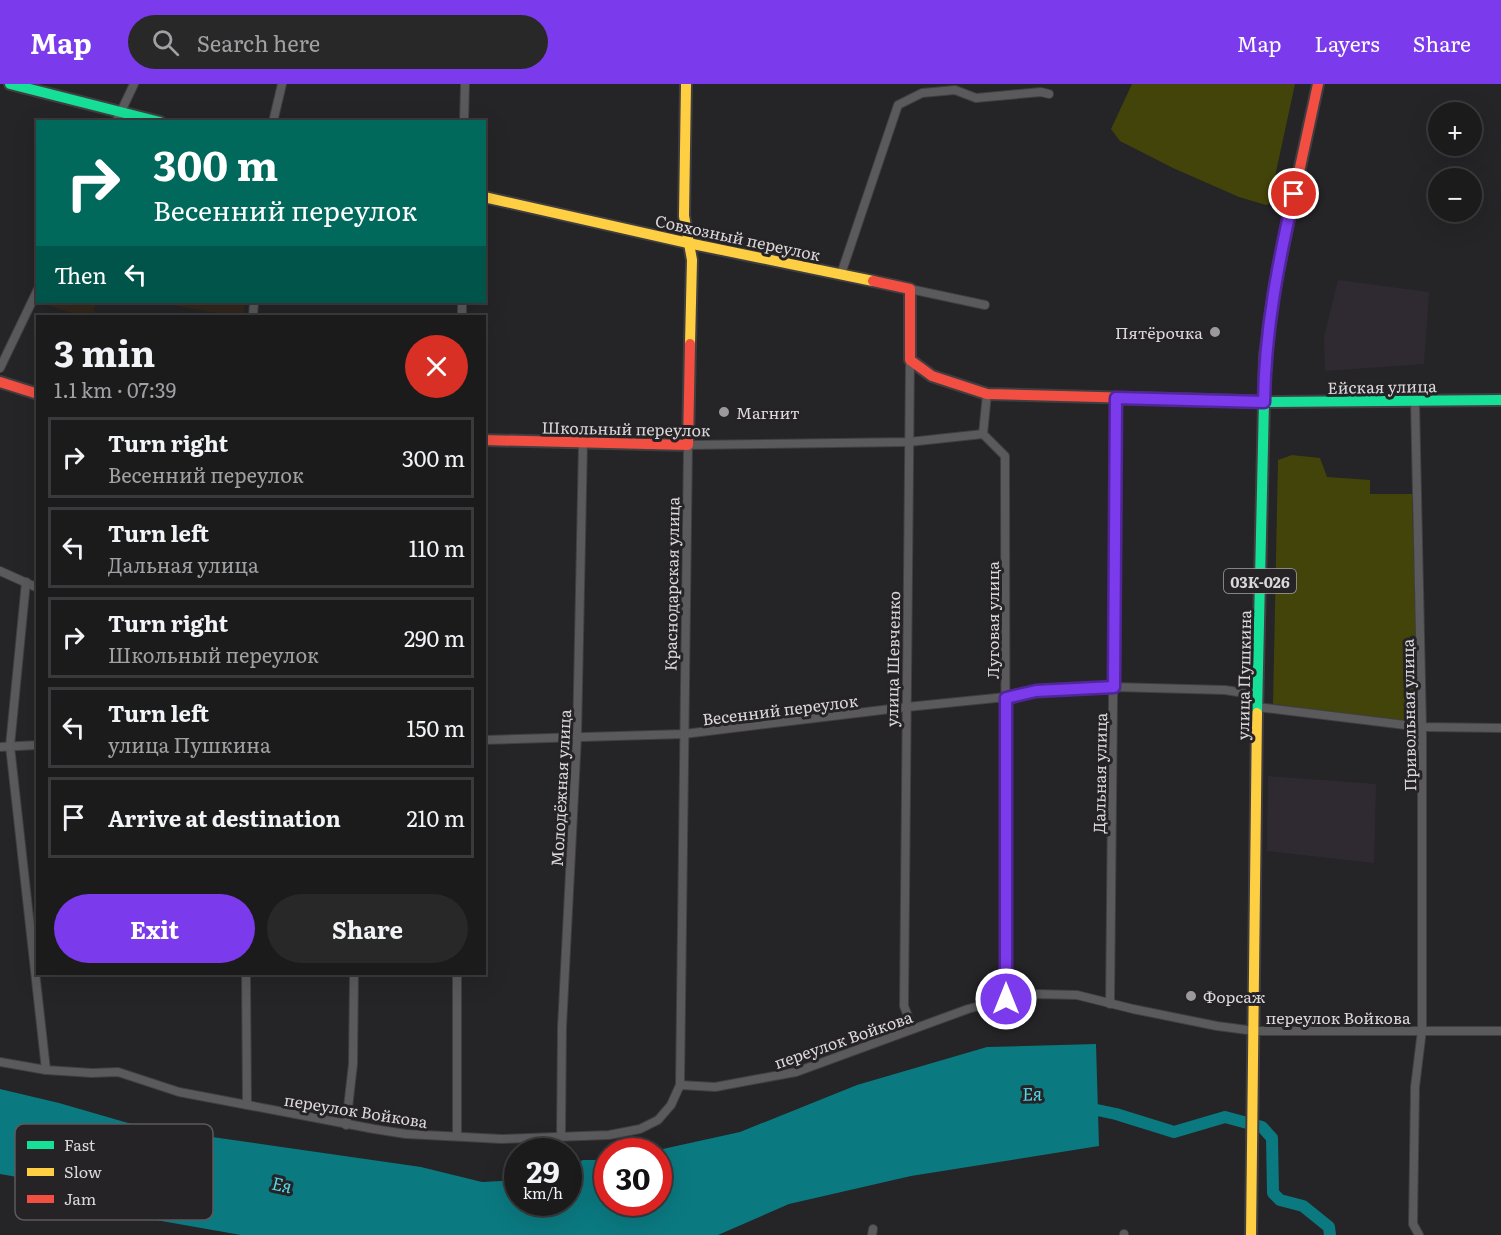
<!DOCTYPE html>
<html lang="en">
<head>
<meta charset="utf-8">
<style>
  body { margin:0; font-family:Literata,serif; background:#292829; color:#f1f3f6; height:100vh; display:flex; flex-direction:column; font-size:22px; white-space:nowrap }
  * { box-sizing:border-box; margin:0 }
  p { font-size:20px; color:#a0a1a3 }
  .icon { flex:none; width:33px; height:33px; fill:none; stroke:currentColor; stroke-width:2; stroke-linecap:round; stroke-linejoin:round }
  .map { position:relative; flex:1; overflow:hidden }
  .panel { position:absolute; left:36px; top:231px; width:450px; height:660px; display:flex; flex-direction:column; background:#1c1b1c; border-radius:0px; box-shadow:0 6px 24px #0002,0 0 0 2px #3a393b }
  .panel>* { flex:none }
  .guide { position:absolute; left:36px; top:36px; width:450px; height:183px; border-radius:0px; box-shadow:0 6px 24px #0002,0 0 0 2px #3a393b; background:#00695c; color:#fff; overflow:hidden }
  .fabs { position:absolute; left:1428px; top:18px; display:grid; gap:12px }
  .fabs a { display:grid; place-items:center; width:54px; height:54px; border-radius:50%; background:#1c1b1c; box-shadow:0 6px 24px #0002,0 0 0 2px #3a393b; font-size:30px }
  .speed { position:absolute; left:504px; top:1054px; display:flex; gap:12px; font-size:30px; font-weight:700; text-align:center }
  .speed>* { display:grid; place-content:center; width:78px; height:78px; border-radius:50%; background:#1c1b1c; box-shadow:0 6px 24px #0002,0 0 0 2px #3a393b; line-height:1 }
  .speed small { font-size:15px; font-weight:400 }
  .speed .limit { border:9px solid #d22; background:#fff; color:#111 }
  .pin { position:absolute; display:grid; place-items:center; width:51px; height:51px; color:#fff; margin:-26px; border:3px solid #fff; border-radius:50%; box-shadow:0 2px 6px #0007 }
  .me { position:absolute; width:66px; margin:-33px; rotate:0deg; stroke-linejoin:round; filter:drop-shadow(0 0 4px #0008) }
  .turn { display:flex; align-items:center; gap:21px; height:126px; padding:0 18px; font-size:27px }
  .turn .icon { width:78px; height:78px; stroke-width:2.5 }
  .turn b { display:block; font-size:42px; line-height:51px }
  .then { display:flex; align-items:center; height:57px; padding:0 18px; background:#0003; gap:12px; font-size:22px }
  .round { display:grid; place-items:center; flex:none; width:63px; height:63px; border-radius:32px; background:#292829 }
  .head { display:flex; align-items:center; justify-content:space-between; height:102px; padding:0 18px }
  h1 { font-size:36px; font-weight:700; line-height:45px }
  .primary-button { display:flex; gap:12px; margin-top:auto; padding:12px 18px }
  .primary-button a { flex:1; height:69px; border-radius:36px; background:#7c3aed; color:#fff; font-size:24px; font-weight:700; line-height:69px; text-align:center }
  .primary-button a+a { background:#292829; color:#f1f3f6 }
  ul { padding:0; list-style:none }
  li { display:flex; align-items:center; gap:18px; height:81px; margin:0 12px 9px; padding:0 6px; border:3px solid #3a393b; border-radius:0px }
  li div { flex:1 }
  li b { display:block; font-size:22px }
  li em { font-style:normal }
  header { display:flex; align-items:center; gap:36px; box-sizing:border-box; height:84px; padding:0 30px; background:#7c3aed; color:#fff }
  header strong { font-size:28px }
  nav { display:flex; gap:33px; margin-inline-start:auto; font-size:21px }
  .search { width:420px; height:54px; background:#292829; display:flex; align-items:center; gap:15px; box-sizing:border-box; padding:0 21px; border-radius:33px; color:#a0a1a3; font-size:22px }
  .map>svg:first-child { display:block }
</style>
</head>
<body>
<header>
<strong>Map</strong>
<div class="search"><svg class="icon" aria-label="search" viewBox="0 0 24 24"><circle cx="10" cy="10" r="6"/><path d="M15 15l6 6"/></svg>Search here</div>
<nav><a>Map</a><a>Layers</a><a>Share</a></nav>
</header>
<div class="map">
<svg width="1501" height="1151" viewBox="0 0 1501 1151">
  <rect width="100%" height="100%" fill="#252426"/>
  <g fill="#2f2a32">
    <path d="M 1338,196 L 1429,208 L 1424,280 L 1325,287 L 1324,253 Z"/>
    <path d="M 1268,692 L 1376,700 L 1374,779 L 1267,767 Z"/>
  </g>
  <g fill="#33281c">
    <path d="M 38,218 L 95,218 L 94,232 L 81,232 Z"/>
    <path d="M 154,218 L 244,218 L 244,232 L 235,232 Z"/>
  </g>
  <g fill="#434409">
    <path d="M 1132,0 L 1295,0 L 1269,120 L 1266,121 L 1239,113 L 1173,84 L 1120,57 L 1111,45 Z"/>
    <path d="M 1292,371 L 1320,374 L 1327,393 L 1370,396 L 1370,410 L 1412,410 L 1418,637 L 1415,639 L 1273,620 L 1278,376 Z"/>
  </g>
  <path fill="#0b7980" d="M 1096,960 L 1099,1062 L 911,1092 L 789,1120 L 718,1151 L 241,1151 L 150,1135 L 82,1107 L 46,1098 L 0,1090 L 0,1005 L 59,1019 L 142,1043 L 421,1083 L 482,1098 L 517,1096 L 518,1119 L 568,1119 L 569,1082 L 583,1076 L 607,1076 L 608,1119 L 658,1119 L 658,1068 L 649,1068 L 740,1048 L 857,1001 L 987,963 Z"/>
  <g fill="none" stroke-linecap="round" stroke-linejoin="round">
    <path stroke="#0b7980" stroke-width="12" d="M 1082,1026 L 1097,1026 L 1116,1030 L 1174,1048 L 1225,1033 L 1262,1043 L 1272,1054 L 1273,1109 L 1280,1116 L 1303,1122 L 1329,1143 L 1330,1151"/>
    <defs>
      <g id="street">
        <path d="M 116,38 L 134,0"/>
        <path d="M 273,38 L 282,0"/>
        <path d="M 464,38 L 465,0"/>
        <path d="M 841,190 L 898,21 L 922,9 L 955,6 L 976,14 L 1041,8 L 1049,10"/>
        <path d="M 910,205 L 985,221"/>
        <path d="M 253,232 L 254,218"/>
        <path d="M 462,232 L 462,218"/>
        <path d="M 910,276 L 904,922 L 913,945"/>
        <path d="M 0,284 L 38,205"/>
        <path d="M 987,310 L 983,350 L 1005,372 L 1006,915"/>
        <path d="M 1415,317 L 1422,643 L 1422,946 L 1415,1003 L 1413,1140 L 1419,1151"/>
        <path d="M 0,487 L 38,504"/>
        <path d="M 26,498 L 10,662 L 46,986"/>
        <path d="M 1257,623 L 1422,643 L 1501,644"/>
        <path d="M 484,656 L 684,650 L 907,623 L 1006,613 L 1036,607 L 1114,603 L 1225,606 L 1257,611"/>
        <path d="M 0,663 L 38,661"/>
        <path d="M 246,890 L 247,1021"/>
        <path d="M 457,890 L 457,1052"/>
        <path d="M 1110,920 L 1116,313"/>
        <path d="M 0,978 L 46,986 L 92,989 L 118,988 L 179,1008 L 374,1045 L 406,1050 L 502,1055 L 609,1051 L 640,1045 L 658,1036 L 671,1021 L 680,1001 L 715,1003 L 796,988 L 968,925 L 1006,915 L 1035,910 L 1077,911 L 1133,925 L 1217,942 L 1255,947 L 1501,947"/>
        <path d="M 680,1001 L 688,361 L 909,358 L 983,350"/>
        <path d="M 346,1041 L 353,980 L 354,890"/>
        <path d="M 561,1051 L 562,943 L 577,653 L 583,358"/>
        <path d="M 872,1151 L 873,1145"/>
        <path d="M 1124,1151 L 1124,1150"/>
      </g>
      <g id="fast">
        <path d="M 10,0 L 160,38"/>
        <path d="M 1208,316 L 1264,318 L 1501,316"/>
        <path d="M 1257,629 L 1265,272 L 1274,207 L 1288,139"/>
      </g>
      <g id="slow">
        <path d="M 686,0 L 684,132 L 692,176 L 690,260"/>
        <path d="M 484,113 L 688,159 L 873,197"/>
        <path d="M 1251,1151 L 1257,629"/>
      </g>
      <g id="jam">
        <path d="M 1288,139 L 1318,0"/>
        <path d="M 873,197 L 910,205 L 910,276 L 932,292 L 987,310 L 1208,316"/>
        <path d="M 0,298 L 38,310"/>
        <path d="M 484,356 L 688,361 L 690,260"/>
      </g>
    </defs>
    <use href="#street" stroke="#403e40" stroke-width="10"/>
    <use href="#fast" stroke="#403e40" stroke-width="14"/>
    <use href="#slow" stroke="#403e40" stroke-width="14"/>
    <use href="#jam" stroke="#403e40" stroke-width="14"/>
    <use href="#street" stroke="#5a595b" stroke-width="8"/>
    <use href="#fast" stroke="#16e098" stroke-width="10"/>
    <use href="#slow" stroke="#ffcf43" stroke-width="10"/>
    <use href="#jam" stroke="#f24e42" stroke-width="10"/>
  </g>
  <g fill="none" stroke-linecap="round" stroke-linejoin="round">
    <defs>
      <path id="route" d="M 1006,915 L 1006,614 L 1036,607 L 1114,603 L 1116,314 L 1264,318 C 1265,247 1278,179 1294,110"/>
    </defs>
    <use href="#route" stroke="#51269a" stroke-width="15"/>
    <use href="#route" stroke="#7c3aed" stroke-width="10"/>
  </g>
  <g fill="#9b999b" stroke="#262327" stroke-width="2">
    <circle cx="1215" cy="248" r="6"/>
    <circle cx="724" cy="328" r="6"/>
    <circle cx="1191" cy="912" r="6"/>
  </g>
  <g text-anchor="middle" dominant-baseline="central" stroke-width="6" stroke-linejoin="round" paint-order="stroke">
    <rect fill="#262327" stroke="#a4a2a4" stroke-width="1.5" x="1224" y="485" width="72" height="24" rx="4.5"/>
    <g font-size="15" font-weight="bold" fill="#dad8da">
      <text x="1260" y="497">03К-026</text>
    </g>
    <g font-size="16" fill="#dad8da" stroke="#262327">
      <text transform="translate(738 153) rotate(12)">Совхозный переулок</text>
      <text transform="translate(1382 302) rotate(-1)">Ейская улица</text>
      <text transform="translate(626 344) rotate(1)">Школьный переулок</text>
      <text transform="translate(671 500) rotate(-89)">Краснодарская улица</text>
      <text transform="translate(992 536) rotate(-90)">Луговая улица</text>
      <text transform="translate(892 575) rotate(-89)">улица Шевченко</text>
      <text transform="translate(1243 591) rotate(-89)">улица Пушкина</text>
      <text transform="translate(780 625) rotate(-7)">Весенний переулок</text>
      <text transform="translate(1408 631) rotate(-91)">Привольная улица</text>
      <text transform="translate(1099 689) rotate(-89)">Дальная улица</text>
      <text transform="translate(560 704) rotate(-87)">Молодёжная улица</text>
      <text x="1338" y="933">переулок Войкова</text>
      <text transform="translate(843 955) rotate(-19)">переулок Войкова</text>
      <text transform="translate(356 1026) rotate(9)">переулок Войкова</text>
    </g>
    <g font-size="16" fill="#dad8da" stroke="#262327" text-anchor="start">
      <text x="1203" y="248" text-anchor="end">Пятёрочка</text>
      <text x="736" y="328">Магнит</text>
      <text x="1203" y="912">Форсаж</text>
    </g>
    <g font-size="18" font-style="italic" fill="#54dae6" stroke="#262327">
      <text transform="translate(1032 1009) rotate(-1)">Ея</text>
      <text transform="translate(282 1100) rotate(12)">Ея</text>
    </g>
  </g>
  <rect x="15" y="1040" width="198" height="96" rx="9" fill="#262327" stroke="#5c595d" stroke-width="1.5"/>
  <rect x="27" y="1057" width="27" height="8" fill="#16e098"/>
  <rect x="27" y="1084" width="27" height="8" fill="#ffcf43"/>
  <rect x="27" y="1111" width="27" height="8" fill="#f24e42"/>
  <g font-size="16" fill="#dad8da">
    <text x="64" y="1067">Fast</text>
    <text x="64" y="1094">Slow</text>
    <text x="64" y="1121">Jam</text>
  </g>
</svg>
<div class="fabs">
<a>+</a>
<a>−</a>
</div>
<div class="speed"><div>29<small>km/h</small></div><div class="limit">30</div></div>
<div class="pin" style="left:1294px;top:110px;background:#d93025"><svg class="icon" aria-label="arrive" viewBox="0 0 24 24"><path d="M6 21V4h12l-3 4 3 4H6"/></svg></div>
<svg class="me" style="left:1006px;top:915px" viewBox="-20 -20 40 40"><circle r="17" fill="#7c3aed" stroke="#fff" stroke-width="3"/><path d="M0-11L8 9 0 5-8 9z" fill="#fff"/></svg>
<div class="guide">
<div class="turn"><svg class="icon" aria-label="right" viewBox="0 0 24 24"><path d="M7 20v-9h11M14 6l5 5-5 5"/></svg><div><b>300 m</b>Весенний переулок</div></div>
<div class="then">Then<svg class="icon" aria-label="left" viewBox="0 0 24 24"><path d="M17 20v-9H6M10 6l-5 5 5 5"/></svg></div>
</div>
<section class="panel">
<div class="head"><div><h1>3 min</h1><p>1.1 km · 07:39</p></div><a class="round" style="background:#d93025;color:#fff"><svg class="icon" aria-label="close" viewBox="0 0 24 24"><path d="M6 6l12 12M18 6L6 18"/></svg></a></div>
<ul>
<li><svg class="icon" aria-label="right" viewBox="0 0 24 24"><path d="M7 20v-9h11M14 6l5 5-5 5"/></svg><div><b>Turn right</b><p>Весенний переулок</p></div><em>300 m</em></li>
<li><svg class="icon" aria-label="left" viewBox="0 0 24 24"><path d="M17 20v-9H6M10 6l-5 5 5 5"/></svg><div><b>Turn left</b><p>Дальная улица</p></div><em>110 m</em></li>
<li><svg class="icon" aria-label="right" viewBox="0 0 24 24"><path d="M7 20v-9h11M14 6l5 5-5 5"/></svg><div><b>Turn right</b><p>Школьный переулок</p></div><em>290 m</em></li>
<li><svg class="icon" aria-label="left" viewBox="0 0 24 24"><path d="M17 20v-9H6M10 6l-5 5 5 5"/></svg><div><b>Turn left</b><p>улица Пушкина</p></div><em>150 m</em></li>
<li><svg class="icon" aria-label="arrive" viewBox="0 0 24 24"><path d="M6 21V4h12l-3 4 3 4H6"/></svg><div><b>Arrive at destination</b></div><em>210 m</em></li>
</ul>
<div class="primary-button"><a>Exit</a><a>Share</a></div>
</section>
</div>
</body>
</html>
